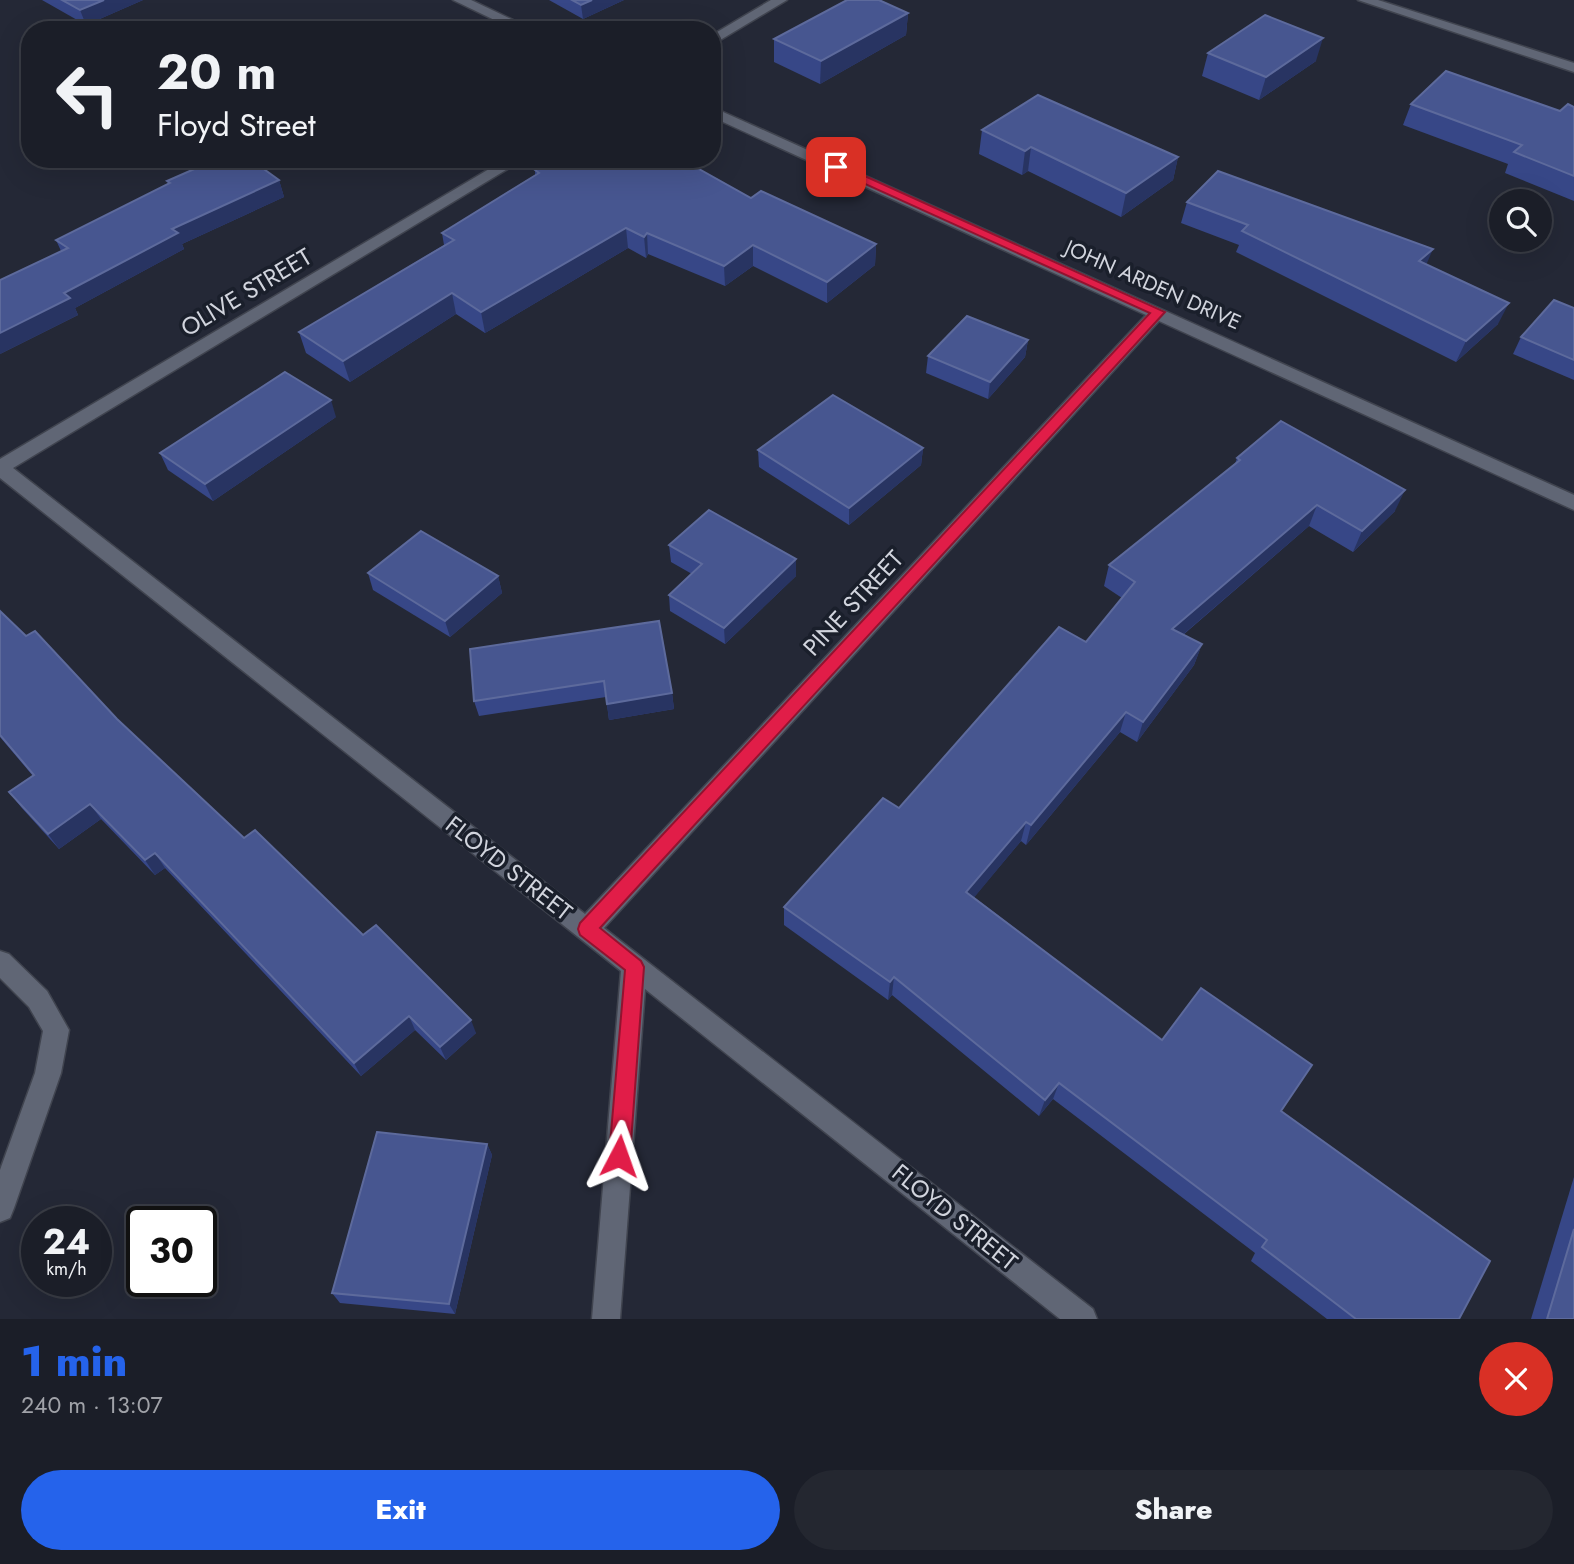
<!DOCTYPE html>
<html lang="en">
<head>
<meta charset="utf-8">
<style>
  body { margin:0; font-family:Jost,sans-serif; background:#242730; color:#f1f3f6; height:100vh; display:flex; flex-direction:column; font-size:26px; white-space:nowrap }
  * { box-sizing:border-box; margin:0 }
  p { font-size:23px; color:#a0a2a8 }
  .icon { flex:none; width:38px; height:38px; fill:none; stroke:currentColor; stroke-width:2; stroke-linecap:round; stroke-linejoin:round }
  .map { position:relative; height:1319px; overflow:hidden }
  .panel { display:flex; flex-direction:column; background:#1b1e28; flex:1 }
  .panel>* { flex:none }
  .banner { position:absolute; left:21px; top:21px; width:700px; height:147px; border-radius:28px; box-shadow:0 7px 28px #0002,0 0 0 2px #393c45; background:#1b1e28; color:#f1f3f6; overflow:hidden }
  .buttons { position:absolute; left:1489px; top:189px; display:grid; gap:14px }
  .buttons a { display:grid; place-items:center; width:63px; height:63px; border-radius:50%; background:#1b1e28; box-shadow:0 7px 28px #0002,0 0 0 2px #393c45; font-size:35px }
  .speed { position:absolute; left:21px; top:1206px; display:flex; gap:14px; font-size:35px; font-weight:700; text-align:center }
  .speed>* { display:grid; place-content:center; width:91px; height:91px; border-radius:50%; background:#1b1e28; box-shadow:0 7px 28px #0002,0 0 0 2px #393c45; line-height:1 }
  .speed small { font-size:18px; font-weight:400 }
  .speed .limit { border:4px solid #111; border-radius:10px; background:#fff; color:#111 }
  .pin { position:absolute; display:grid; place-items:center; width:60px; height:60px; color:#fff; margin:-30px; border-radius:14px; box-shadow:0 4px 10px #0006 }
  .me { position:absolute; width:77px; margin:-38px; rotate:4deg; stroke-linejoin:round; filter:drop-shadow(0 0 5px #0008) }
  .turn { display:flex; align-items:center; gap:24px; height:147px; padding:0 21px; font-size:32px }
  .turn .icon { width:91px; height:91px; stroke-width:2.5 }
  .turn b { display:block; font-size:49px; line-height:60px }
  .round { display:grid; place-items:center; flex:none; width:74px; height:74px; border-radius:37px; background:#242730 }
  .overview { display:flex; align-items:center; justify-content:space-between; height:119px; padding:0 21px }
  h1 { font-size:42px; font-weight:800; line-height:52px; color:#2563eb }
  .action { display:flex; gap:14px; margin-top:auto; padding:14px 21px }
  .action a { flex:1; height:80px; border-radius:42px; background:#2563eb; color:#fff; font-size:28px; font-weight:800; line-height:80px; text-align:center }
  .action a+a { background:#242730; color:#f1f3f6 }
  .map>svg:first-child { display:block }
</style>
</head>
<body>
<div class="map">
<svg width="1574" height="1319" viewBox="0 0 1574 1319">
  <rect width="100%" height="100%" fill="#242836"/>
  <g fill="none" stroke-linecap="round" stroke-linejoin="round">
    <defs>
      <g id="minor">
        <path d="M 453,0 L 471,0 L 534,30 L 515,30 Z"/>
        <path d="M 771,0 L 787,0 L 712,45 L 712,35 Z"/>
        <path d="M 1358,0 L 1378,0 L 1574,63 L 1574,72 Z"/>
        <path d="M 712,107 L 1574,495 L 1574,510 L 1159,321 L 604,928 L 1093,1309 L 1097,1319 L 1060,1319 L 645,989 L 620,1319 L 592,1319 L 621,971 L 0,478 L 0,459 L 506,159 L 524,159 L 13,468 L 585,914 L 1146,315 L 712,117 Z"/>
        <path d="M 0,951 L 9,954 L 47,991 L 69,1030 L 61,1073 L 14,1208 L 10,1218 L 0,1222 L 0,1170 L 35,1073 L 43,1031 L 29,1007 L 0,978 Z"/>
      </g>
    </defs>
    <use href="#minor" stroke="#40444f" stroke-width="3"/>
    <use href="#minor" fill="#606675" fill-rule="evenodd"/>
  </g>
  <g fill="#374787">
    <path d="M 42,0 L 143,0 L 86,25 Z"/>
    <path d="M 549,0 L 624,0 L 583,19 Z"/>
    <path d="M 908,13 L 906,35 L 820,84 L 774,62 L 774,39 Z"/>
    <path d="M 1208,53 L 1316,61 L 1259,100 L 1202,76 Z"/>
    <path d="M 1411,104 L 1560,111 L 1574,107 L 1574,201 L 1505,173 L 1508,164 L 1403,125 Z"/>
    <path d="M 982,130 L 1178,157 L 1173,180 L 1121,217 L 1028,171 L 1022,175 L 979,154 Z"/>
    <path d="M 535,170 L 751,198 L 876,244 L 875,265 L 827,303 L 753,266 L 725,286 L 648,254 L 646,258 L 628,248 L 485,333 L 456,314 L 350,382 L 306,353 L 299,332 L 444,245 L 442,233 L 535,175 Z"/>
    <path d="M 279,180 L 284,197 L 182,244 L 184,249 L 75,308 L 78,315 L 0,354 L 61,251 L 56,240 L 168,184 L 167,181 Z"/>
    <path d="M 1187,202 L 1427,264 L 1498,324 L 1456,362 L 1236,252 L 1239,245 L 1181,223 Z"/>
    <path d="M 1574,308 L 1574,380 L 1513,354 L 1521,337 Z"/>
    <path d="M 1028,340 L 1025,357 L 988,399 L 926,373 L 928,356 Z"/>
    <path d="M 336,417 L 213,501 L 168,470 L 160,453 Z"/>
    <path d="M 923,448 L 921,465 L 849,525 L 759,467 L 758,450 Z"/>
    <path d="M 1237,458 L 1395,511 L 1353,552 L 1309,526 L 1183,635 L 1202,644 L 1194,665 L 1137,742 L 1120,732 L 1026,845 L 1021,841 L 974,897 L 1162,1040 L 1281,1111 L 1459,1319 L 1327,1319 L 1251,1261 L 1255,1253 L 1053,1099 L 1039,1116 L 892,995 L 888,1000 L 784,925 L 784,907 L 899,808 L 1086,642 L 1122,598 L 1104,586 L 1109,565 L 1235,464 Z"/>
    <path d="M 669,545 L 796,576 L 725,644 L 670,611 L 669,595 L 692,574 L 671,562 Z"/>
    <path d="M 368,573 L 498,576 L 502,593 L 450,637 L 373,590 Z"/>
    <path d="M 0,611 L 26,636 L 117,719 L 244,838 L 363,935 L 476,1033 L 446,1060 L 415,1030 L 361,1076 L 165,868 L 155,875 L 101,819 L 59,849 L 21,807 L 9,792 L 33,776 L 0,737 Z"/>
    <path d="M 470,649 L 672,693 L 674,709 L 609,720 L 606,697 L 479,716 L 474,701 Z"/>
    <path d="M 487,1144 L 492,1155 L 455,1314 L 340,1303 L 332,1293 Z"/>
    <path d="M 1574,1177 L 1574,1319 L 1531,1319 Z"/>
  </g>
  <g fill="#283462">
    <path d="M 104,0 L 143,0 L 86,25 L 80,10 Z"/>
    <path d="M 592,0 L 624,0 L 583,19 L 581,5 Z"/>
    <path d="M 908,13 L 906,35 L 820,84 L 821,61 Z"/>
    <path d="M 1323,38 L 1316,61 L 1259,100 L 1266,77 Z"/>
    <path d="M 1031,147 L 1028,171 L 1022,175 L 1025,151 Z"/>
    <path d="M 1178,157 L 1173,180 L 1121,217 L 1126,193 Z"/>
    <path d="M 279,180 L 284,197 L 182,244 L 184,249 L 75,308 L 78,315 L 0,354 L 0,333 L 64,293 L 172,229 Z"/>
    <path d="M 626,228 L 628,248 L 485,333 L 481,312 Z"/>
    <path d="M 647,233 L 648,254 L 646,258 L 644,237 Z"/>
    <path d="M 876,244 L 875,265 L 827,303 L 827,282 Z"/>
    <path d="M 753,245 L 753,266 L 725,286 L 724,266 Z"/>
    <path d="M 1433,249 L 1424,270 L 1419,261 Z"/>
    <path d="M 452,293 L 456,314 L 350,382 L 343,361 Z"/>
    <path d="M 1509,303 L 1498,324 L 1456,362 L 1466,341 Z"/>
    <path d="M 1028,340 L 1025,357 L 988,399 L 990,382 Z"/>
    <path d="M 331,400 L 336,417 L 213,501 L 205,484 Z"/>
    <path d="M 923,448 L 921,465 L 849,525 L 849,508 Z"/>
    <path d="M 1405,490 L 1395,511 L 1353,552 L 1362,531 Z"/>
    <path d="M 1317,505 L 1309,526 L 1165,650 L 1172,629 Z"/>
    <path d="M 796,559 L 796,576 L 725,644 L 724,628 Z"/>
    <path d="M 498,576 L 502,593 L 450,637 L 445,621 Z"/>
    <path d="M 1202,644 L 1194,665 L 1137,742 L 1143,722 Z"/>
    <path d="M 672,693 L 674,709 L 609,720 L 607,704 Z"/>
    <path d="M 1126,712 L 1120,732 L 1026,845 L 1031,825 Z"/>
    <path d="M 90,804 L 101,819 L 59,849 L 48,834 Z"/>
    <path d="M 1026,822 L 1021,841 L 963,911 L 966,892 Z"/>
    <path d="M 155,853 L 165,868 L 155,875 L 145,860 Z"/>
    <path d="M 894,977 L 892,995 L 888,1000 L 890,982 Z"/>
    <path d="M 409,1016 L 415,1030 L 361,1076 L 354,1063 Z"/>
    <path d="M 471,1020 L 476,1033 L 446,1060 L 440,1047 Z"/>
    <path d="M 1059,1083 L 1053,1099 L 1039,1116 L 1045,1100 Z"/>
    <path d="M 487,1144 L 492,1155 L 455,1314 L 449,1304 Z"/>
  </g>
  <g fill="#475690" stroke="#5d6a9c" stroke-width="2">
    <path d="M 62,0 L 104,0 L 80,10 Z"/>
    <path d="M 572,0 L 592,0 L 581,5 Z"/>
    <path d="M 847,0 L 879,0 L 908,13 L 821,61 L 774,39 Z"/>
    <path d="M 1265,15 L 1323,38 L 1266,77 L 1208,53 Z"/>
    <path d="M 1446,71 L 1560,111 L 1568,104 L 1574,107 L 1574,176 L 1514,152 L 1522,145 L 1411,104 Z"/>
    <path d="M 1038,95 L 1178,157 L 1126,193 L 1031,147 L 1025,151 L 982,130 Z"/>
    <path d="M 217,159 L 250,159 L 279,180 L 172,229 L 178,233 L 64,293 L 70,298 L 0,333 L 0,280 L 68,248 L 56,240 L 170,183 L 167,181 Z"/>
    <path d="M 556,159 L 681,159 L 751,198 L 761,191 L 876,244 L 827,282 L 753,245 L 724,266 L 647,233 L 644,237 L 626,228 L 481,312 L 452,293 L 343,361 L 299,332 L 454,240 L 442,233 L 539,173 L 535,170 Z"/>
    <path d="M 1218,171 L 1433,249 L 1419,261 L 1509,303 L 1466,341 L 1242,231 L 1248,225 L 1187,202 Z"/>
    <path d="M 1554,300 L 1574,308 L 1574,360 L 1521,337 Z"/>
    <path d="M 967,316 L 1028,340 L 990,382 L 928,356 Z"/>
    <path d="M 285,372 L 331,400 L 205,484 L 160,453 Z"/>
    <path d="M 833,395 L 923,448 L 849,508 L 758,450 Z"/>
    <path d="M 1281,421 L 1405,490 L 1362,531 L 1317,505 L 1172,629 L 1202,644 L 1143,722 L 1126,712 L 1031,825 L 1026,822 L 966,892 L 1162,1040 L 1201,988 L 1312,1065 L 1281,1111 L 1490,1261 L 1459,1319 L 1356,1319 L 1262,1247 L 1267,1240 L 1059,1083 L 1045,1100 L 894,977 L 890,982 L 784,907 L 883,798 L 899,808 L 1059,627 L 1086,642 L 1135,582 L 1109,565 L 1240,460 L 1237,458 Z"/>
    <path d="M 709,510 L 796,559 L 724,628 L 669,595 L 702,564 L 669,545 Z"/>
    <path d="M 421,531 L 498,576 L 445,621 L 368,573 Z"/>
    <path d="M 0,611 L 26,636 L 35,631 L 117,719 L 244,838 L 255,830 L 363,935 L 376,925 L 471,1020 L 440,1047 L 409,1016 L 354,1063 L 155,853 L 145,860 L 90,804 L 48,834 L 9,792 L 34,775 L 0,735 Z"/>
    <path d="M 659,621 L 672,693 L 607,704 L 604,681 L 474,701 L 470,649 Z"/>
    <path d="M 377,1132 L 487,1144 L 449,1304 L 332,1293 Z"/>
    <path d="M 1574,1229 L 1574,1319 L 1547,1319 Z"/>
  </g>
  <path fill="#e11d48" stroke="#92132f" stroke-width="2" d="M 836,163 L 1165,312 L 600,928 L 641,961 L 644,967 L 630,1156 L 627,1164 L 619,1167 L 612,1164 L 609,1156 L 625,970 L 580,935 L 578,929 L 580,923 L 1150,313 L 832,169 L 830,167 Z"/>
  <g text-anchor="middle" dominant-baseline="central" stroke-width="7" stroke-linejoin="round" paint-order="stroke">
    <g font-size="21" fill="#d1d4dd" stroke="#1a1f2b">
      <text transform="translate(1153 285) rotate(24)">JOHN ARDEN DRIVE</text>
    </g>
    <g font-size="24" fill="#d1d4dd" stroke="#1a1f2b">
      <text transform="translate(246 292) rotate(-31)">OLIVE STREET</text>
      <text transform="translate(853 603) rotate(-47)">PINE STREET</text>
      <text transform="translate(509 868) rotate(38)">FLOYD STREET</text>
      <text transform="translate(955 1217) rotate(39)">FLOYD STREET</text>
    </g>
  </g>
</svg>
<div class="buttons">
<a><svg class="icon" aria-label="search" viewBox="0 0 24 24"><circle cx="10" cy="10" r="6"/><path d="M15 15l6 6"/></svg></a>
</div>
<div class="speed"><div>24<small>km/h</small></div><div class="limit">30</div></div>
<div class="pin" style="left:836px;top:167px;background:#d93025"><svg class="icon" aria-label="arrive" viewBox="0 0 24 24"><path d="M6 21V4h12l-3 4 3 4H6"/></svg></div>
<svg class="me" style="left:619px;top:1156px" viewBox="-20 -20 40 40"><path d="M0-17L14 15 0 8-14 15z" fill="#e11d48" stroke="#fff" stroke-width="4"/></svg>
<div class="banner">
<div class="turn"><svg class="icon" aria-label="left" viewBox="0 0 24 24"><path d="M17 20v-9H6M10 6l-5 5 5 5"/></svg><div><b>20 m</b>Floyd Street</div></div>
</div>
</div>
<section class="panel">
<div class="overview"><div><h1>1 min</h1><p>240 m · 13:07</p></div><a class="round" style="background:#d93025;color:#fff"><svg class="icon" aria-label="close" viewBox="0 0 24 24"><path d="M6 6l12 12M18 6L6 18"/></svg></a></div>
<div class="action"><a>Exit</a><a>Share</a></div>
</section>
</body>
</html>
